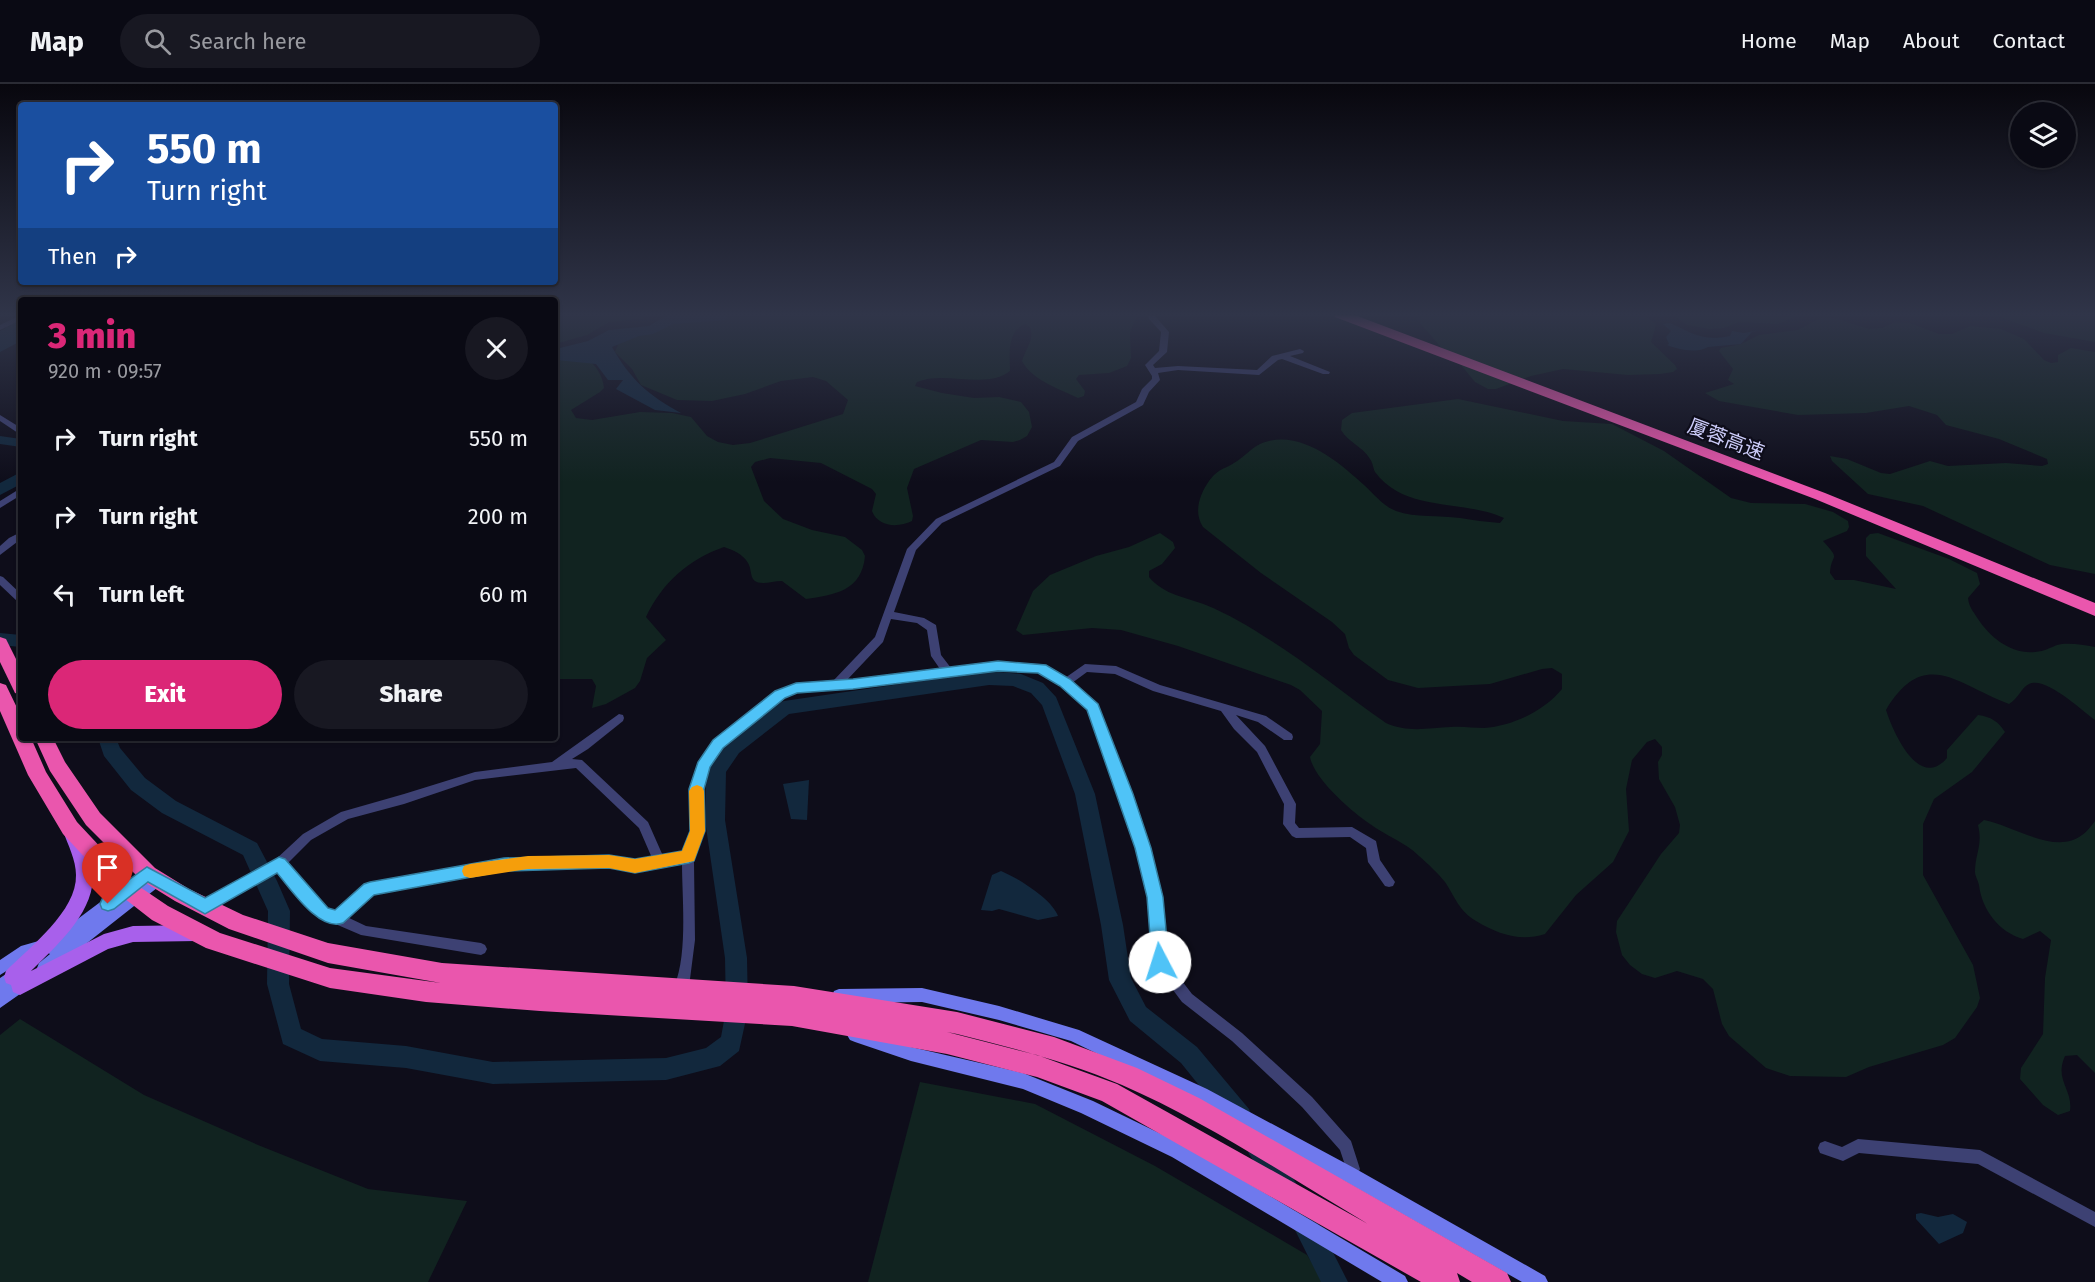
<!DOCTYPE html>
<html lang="en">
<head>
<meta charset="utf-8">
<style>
  body { margin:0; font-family:"Fira Sans","Noto Sans SC",sans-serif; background:#181822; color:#f1f3f6; height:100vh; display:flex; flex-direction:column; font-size:22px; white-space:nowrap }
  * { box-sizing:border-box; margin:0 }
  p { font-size:20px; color:#999aa0 }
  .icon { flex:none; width:33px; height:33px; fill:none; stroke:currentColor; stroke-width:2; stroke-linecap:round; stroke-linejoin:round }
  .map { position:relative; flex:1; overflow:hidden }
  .side { position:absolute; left:18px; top:213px; width:540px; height:444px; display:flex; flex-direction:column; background:#0a0a14; border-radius:6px; box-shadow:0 2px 4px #0004,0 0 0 2px #2a2b34 }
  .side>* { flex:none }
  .top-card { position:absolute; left:18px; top:18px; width:540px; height:183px; border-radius:6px; box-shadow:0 2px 4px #0004,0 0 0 2px #2a2b34; background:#1a4fa0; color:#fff; overflow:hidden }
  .tools { position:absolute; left:2010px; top:18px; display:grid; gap:12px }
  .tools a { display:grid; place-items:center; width:66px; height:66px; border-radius:50%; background:#0a0a14; box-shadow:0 2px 4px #0004,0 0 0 2px #2a2b34; font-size:30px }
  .pin { position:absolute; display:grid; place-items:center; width:51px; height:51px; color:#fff; margin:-62px -26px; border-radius:50% 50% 50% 0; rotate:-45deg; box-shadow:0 0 6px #0007 }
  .pin .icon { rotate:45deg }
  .me { position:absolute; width:66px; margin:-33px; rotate:355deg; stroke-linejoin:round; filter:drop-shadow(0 0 4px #0008) }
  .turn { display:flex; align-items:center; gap:21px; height:126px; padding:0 30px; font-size:27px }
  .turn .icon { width:78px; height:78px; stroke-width:2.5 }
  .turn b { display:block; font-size:42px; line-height:51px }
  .then { display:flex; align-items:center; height:57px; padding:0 30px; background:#0003; gap:12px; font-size:22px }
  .round { display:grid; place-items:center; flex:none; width:63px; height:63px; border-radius:32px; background:#181822 }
  .overview { display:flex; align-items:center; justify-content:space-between; height:102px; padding:0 30px }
  h1 { font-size:36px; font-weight:800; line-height:45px; color:#db2777 }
  .action { display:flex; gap:12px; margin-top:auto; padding:12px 30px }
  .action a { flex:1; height:69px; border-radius:36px; background:#db2777; color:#fff; font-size:24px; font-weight:800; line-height:69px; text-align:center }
  .action a+a { background:#181822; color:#f1f3f6 }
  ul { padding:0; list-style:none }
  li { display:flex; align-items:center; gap:18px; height:78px; padding:0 30px }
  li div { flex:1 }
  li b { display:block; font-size:22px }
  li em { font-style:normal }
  header { display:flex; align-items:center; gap:36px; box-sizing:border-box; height:84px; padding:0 30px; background:#0a0a14; border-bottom:2px solid #2a2b34 }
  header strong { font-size:28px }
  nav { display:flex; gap:33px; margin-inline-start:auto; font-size:21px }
  .search { width:420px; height:54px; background:#181822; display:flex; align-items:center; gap:15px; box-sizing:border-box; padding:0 21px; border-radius:33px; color:#999aa0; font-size:22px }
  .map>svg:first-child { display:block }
</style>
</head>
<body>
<header>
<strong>Map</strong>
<div class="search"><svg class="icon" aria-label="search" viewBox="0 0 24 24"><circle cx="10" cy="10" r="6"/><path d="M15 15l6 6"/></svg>Search here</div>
<nav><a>Home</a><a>Map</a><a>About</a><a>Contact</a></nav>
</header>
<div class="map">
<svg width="2095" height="1198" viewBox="0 0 2095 1198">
  <rect width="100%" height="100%" fill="#0e0d1a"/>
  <g fill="#112320">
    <path d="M 555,230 L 658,230 L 639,235 L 609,238 L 587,251 L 555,260 Z"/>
    <path d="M 732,230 L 1138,230 L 1130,248 L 1131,274 L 1127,282 L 1109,289 L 1079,291 L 1076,295 L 1085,307 L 1084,312 L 1078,314 C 1059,305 1032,296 1022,277 C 1025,266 1035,255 1030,243 L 1025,240 C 1006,248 1010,271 1010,287 C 987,306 944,286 917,298 L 915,302 L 942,309 L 974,314 L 999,313 L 1021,318 L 1029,328 L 1032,343 L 1027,352 L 1020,356 L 1013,358 L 981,356 L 914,385 L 907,404 L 913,432 L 912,437 C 898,444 878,443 872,427 L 876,410 L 872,405 L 821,379 L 770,374 L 755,378 L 751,383 L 764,417 L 783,435 L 812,446 L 845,453 L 862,466 L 865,472 C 862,507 834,511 806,515 L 782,497 C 775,497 769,499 763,499 C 748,499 753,487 748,479 C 743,470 733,466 724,463 C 689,475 662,499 646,533 L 666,556 L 647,574 L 640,597 L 635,604 L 606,620 L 592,624 L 596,602 L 592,595 L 555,595 L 555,274 L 587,274 C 596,282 603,292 604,304 L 600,308 L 571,326 L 576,334 L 592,336 L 640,328 L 672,329 L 691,333 L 707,352 L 718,358 L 733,361 L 750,359 L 843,330 L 848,316 L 826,297 L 813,293 L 781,297 L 745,310 L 712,317 L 677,316 L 641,301 L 632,285 L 615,268 L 620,256 L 678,238 L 708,238 Z"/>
    <path d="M 1419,230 L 1644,230 L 1656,241 L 1651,258 L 1675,281 L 1677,285 L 1673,288 L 1660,290 L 1628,291 L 1563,285 L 1531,292 L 1496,305 L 1488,305 L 1475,298 L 1461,281 L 1446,269 L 1420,239 Z"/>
    <path d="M 1672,230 L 1801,230 L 1778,240 L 1739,238 L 1724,244 L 1710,245 L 1687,241 Z"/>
    <path d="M 1992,230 L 2095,230 L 2095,258 L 2044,249 Z"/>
    <path d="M 1822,233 L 1838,235 L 1869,245 L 1882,244 L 1895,238 L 1910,239 L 1939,250 L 1952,250 L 1970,242 L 2001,245 L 2024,255 L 2044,276 L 2051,279 L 2058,278 L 2058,271 L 2071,264 L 2095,268 L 2095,490 L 2050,481 L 1923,422 L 1868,410 L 1832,377 L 1830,372 L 1847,375 L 1881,389 L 1890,390 L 1930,377 L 1948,382 L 2006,379 L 2042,382 L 2048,380 L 2047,375 L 1999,355 L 1946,341 L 1937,331 L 1909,322 L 1866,329 L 1798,331 L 1719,317 L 1705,309 L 1734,300 L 1728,296 L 1733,285 L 1719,267 L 1721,264 L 1741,260 L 1759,251 L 1798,246 Z"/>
    <path d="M 1458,315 L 1563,337 L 1612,340 L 1664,367 L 1731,414 L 1751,419 L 1805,420 L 1833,428 L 1848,437 L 1849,443 L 1847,447 L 1823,457 C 1842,478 1831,468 1830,489 L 1835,496 L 1854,496 L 1896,505 L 1866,472 L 1866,454 L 1870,450 L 1878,449 L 1949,475 L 1977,489 L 1980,500 L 1968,514 C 1969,523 1973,527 1978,535 C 1992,556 2017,575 2045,566 C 2051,564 2055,561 2062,560 C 2073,559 2084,561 2095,563 L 2095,636 C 2082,627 2046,592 2029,600 C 2021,604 2018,615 2009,620 C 1959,602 1925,561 1886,626 C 1893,648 1919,707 1947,674 L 1947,666 L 1978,631 C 1991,633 1998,637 2005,648 L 1972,688 L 1934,715 L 1923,740 L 1923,791 L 1973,881 L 1980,914 L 1977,923 L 1955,954 L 1943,961 L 1869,983 L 1846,993 L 1790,992 L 1766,984 L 1729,952 L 1722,940 L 1713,905 L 1703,895 L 1677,887 L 1655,894 L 1642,890 L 1630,881 L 1622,871 L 1616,848 L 1617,837 L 1661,770 L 1679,749 L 1680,741 L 1675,723 L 1659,695 L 1658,678 L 1662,671 L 1662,663 L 1655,655 L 1647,658 L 1632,676 L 1626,705 L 1629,747 L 1613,778 L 1576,811 L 1545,850 C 1520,858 1498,850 1476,837 C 1459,827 1455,813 1445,798 C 1438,789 1428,780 1419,772 C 1405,758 1386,752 1370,740 C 1351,727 1314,695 1310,673 L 1320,660 L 1322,627 L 1300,606 L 1291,601 L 1178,562 L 1121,546 L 1092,544 L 1023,551 L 1016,546 L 1033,507 L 1050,491 L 1096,472 L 1129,463 L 1160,449 L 1173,458 L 1175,464 L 1162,480 L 1149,487 L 1149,493 C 1164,511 1185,513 1206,521 C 1228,530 1250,543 1270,556 C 1310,581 1347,612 1386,639 C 1408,649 1428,644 1451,643 C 1462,642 1473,644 1484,644 C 1513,642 1544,627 1562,605 L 1562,590 L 1552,584 L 1542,585 L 1490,600 L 1418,604 L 1388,596 L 1354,571 L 1349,564 L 1345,550 L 1332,538 L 1261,489 L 1203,443 C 1193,428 1200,410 1209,397 C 1219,384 1223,386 1234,379 C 1244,373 1250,365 1260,360 C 1298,343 1338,377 1364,401 C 1374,410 1383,422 1396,427 C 1416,434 1439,431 1460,434 C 1473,436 1486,438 1500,439 L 1504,434 C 1463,415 1405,429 1375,388 C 1373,384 1373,379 1370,375 C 1363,363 1348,358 1341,346 L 1342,336 L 1352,329 Z"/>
    <path d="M 1984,736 C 2012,741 2056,772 2082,751 C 2087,748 2091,742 2095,737 L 2095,989 L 2077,971 L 2065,972 C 2054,996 2073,1005 2070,1027 L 2058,1031 L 2043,1021 L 2020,995 L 2021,984 L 2043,950 L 2045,894 L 2051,856 L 2040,847 L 2023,855 C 1999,848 1982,826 1979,801 C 1978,796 1975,792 1975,788 C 1975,770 1983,761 1978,741 Z"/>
    <path d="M 20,935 L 144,1011 L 258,1061 L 368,1105 L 467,1117 L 428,1198 L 0,1198 L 0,951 Z"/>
    <path d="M 920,998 L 1035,1020 L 1155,1082 L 1307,1171 L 1324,1198 L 868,1198 Z"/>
  </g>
  <g fill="#12283d">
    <path d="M 669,230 L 728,230 L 726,236 L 673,240 L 653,250 L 639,252 L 612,263 C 630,295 649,312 681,329 L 655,326 L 616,305 L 623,296 L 608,296 L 596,280 L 556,276 L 556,265 L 588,257 L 609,246 L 649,242 Z"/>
    <path d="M 21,235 L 21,257 L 0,268 L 0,247 Z"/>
    <path d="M 1670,239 C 1692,249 1704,258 1730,252 L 1732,247 L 1744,249 L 1760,246 L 1752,248 L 1741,260 L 1708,263 C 1697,270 1677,265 1667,261 L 1669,260 L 1666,253 L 1671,247 L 1663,240 Z"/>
    <path d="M 809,696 L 807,736 L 791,735 L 783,700 Z"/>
    <path d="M 1001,787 C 1018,794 1052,815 1058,832 L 1038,836 L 999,825 L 992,827 L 981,826 L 992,791 Z"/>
    <path d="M 1921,1129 L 1938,1133 L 1953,1130 L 1967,1138 L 1963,1149 L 1939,1160 L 1916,1135 L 1916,1130 Z"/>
  </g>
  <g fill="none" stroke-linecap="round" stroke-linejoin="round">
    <g fill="#12283d" fill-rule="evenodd">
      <path d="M 0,352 L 21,355 L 21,363 L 0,360 Z"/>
      <path d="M 21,388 L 21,400 L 0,411 L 0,399 Z"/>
      <path d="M 0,549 L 21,551 L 21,563 L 0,561 Z"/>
      <path d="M 989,587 L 1021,590 L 1043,599 L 1056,613 L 1095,710 L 1123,841 L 1131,894 L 1146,923 L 1197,963 L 1249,1025 L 1252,1033 L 1249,1041 L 1240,1045 L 1231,1041 L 1181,979 L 1130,937 L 1109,896 L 1101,841 L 1075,710 L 1042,621 L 1031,609 L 1013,602 L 989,601 L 789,630 L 739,669 L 726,688 L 725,736 L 747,874 L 748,926 L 739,967 L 720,982 L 666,996 L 493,1000 L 406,984 L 320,977 L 283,960 L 267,900 L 268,827 L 243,771 L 162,729 L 131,706 L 104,672 L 98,654 L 116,654 L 120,664 L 145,694 L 176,717 L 257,759 L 277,797 L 290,827 L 289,900 L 301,945 L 322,955 L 406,962 L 493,978 L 666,974 L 706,964 L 721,953 L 726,926 L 725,874 L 705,736 L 706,687 L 725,659 L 778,619 L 784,617 Z"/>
      <path d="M 1258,1049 L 1267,1052 L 1302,1109 L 1298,1118 L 1289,1122 L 1280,1118 L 1249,1070 L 1246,1061 L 1249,1052 Z"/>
      <path d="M 1303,1123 L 1312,1127 L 1348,1198 L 1321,1198 L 1290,1136 L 1294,1127 Z"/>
    </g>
    <g fill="#3d4173" fill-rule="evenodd">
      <path d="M 1148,230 L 1156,230 L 1156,233 L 1169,248 L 1167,268 L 1153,281 L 1155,284 L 1178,282 L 1257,286 L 1272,272 L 1300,265 L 1304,267 L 1303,269 L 1290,272 L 1330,288 L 1329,290 L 1323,290 L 1282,275 L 1278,276 L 1259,291 L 1178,286 L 1158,289 L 1160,296 L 1149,308 L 1143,321 L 1078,357 L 1060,382 L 942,439 L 916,466 L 894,528 L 924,534 L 936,541 L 941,571 L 951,584 L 998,578 L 1041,580 L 1065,594 L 1085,580 L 1116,582 L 1160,601 L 1266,632 L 1292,650 L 1293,653 L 1292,656 L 1284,656 L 1258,638 L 1236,631 L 1265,662 L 1296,720 L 1295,739 L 1299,744 L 1352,743 L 1376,757 L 1380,776 L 1395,798 L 1393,802 L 1389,803 L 1385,802 L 1368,778 L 1366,764 L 1350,753 L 1296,754 L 1292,752 L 1283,740 L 1284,720 L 1257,668 L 1234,645 L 1221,627 L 1153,607 L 1115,590 L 1087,588 L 1072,599 L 1098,623 L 1132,710 L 1149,764 L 1161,813 L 1166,876 L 1192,910 L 1242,949 L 1312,1013 L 1351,1057 L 1360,1085 L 1355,1096 L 1350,1098 L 1345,1096 L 1343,1091 L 1346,1084 L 1340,1066 L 1302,1023 L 1232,957 L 1182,918 L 1155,882 L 1154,878 L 1149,813 L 1137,764 L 1120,710 L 1088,625 L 1061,602 L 1039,588 L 998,586 L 853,604 L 797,608 L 784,613 L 722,663 L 708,683 L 703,705 L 703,747 L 696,762 L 694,778 L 695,856 L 690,895 L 685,907 L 680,909 L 675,907 L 674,903 C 688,870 682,815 682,779 L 635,787 L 609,783 L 570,782 L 504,785 L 373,810 L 347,833 L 366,842 L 481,859 L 485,861 L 487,865 L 485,869 L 481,871 L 361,851 L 319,833 L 278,787 L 209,827 L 205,828 L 201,827 L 199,823 L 201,819 L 275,776 L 303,750 L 341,728 L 404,710 L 475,688 L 552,678 L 619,630 L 623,631 L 624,634 L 623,637 L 588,665 L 572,675 L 582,676 L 648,738 L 663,772 L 683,769 L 684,762 L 691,747 L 691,705 L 697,682 L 714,657 L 776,607 L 796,600 L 833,597 L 875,553 L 907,465 L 936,435 L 1054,378 L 1072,353 L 1136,318 L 1142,305 L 1152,295 L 1152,292 L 1145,281 L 1159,267 L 1161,248 L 1149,235 ZM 891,535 L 917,539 L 927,546 L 931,572 L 940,585 L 846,597 L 883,558 ZM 576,684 L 639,744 L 652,774 L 635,777 L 609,773 L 570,772 L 504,775 L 370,800 L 366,801 L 335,828 L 327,825 L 287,780 L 311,756 L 348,735 L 404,720 L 475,696 Z"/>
      <path d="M 21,231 L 21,236 L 0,246 L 0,241 Z"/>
      <path d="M 0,331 L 21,344 L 21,351 L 0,337 Z"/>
      <path d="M 21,404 L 21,411 L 0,424 L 0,417 Z"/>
      <path d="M 21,448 L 21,455 L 0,471 L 0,462 L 9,454 Z"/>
      <path d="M 0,492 L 3,493 L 21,510 L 21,519 L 18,518 L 0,501 Z"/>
      <path d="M 1858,1055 L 1980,1066 L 2095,1128 L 2095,1143 L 1978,1080 L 1859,1069 L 1843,1077 L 1820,1069 L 1818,1064 L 1820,1059 L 1825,1057 L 1842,1063 Z"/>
    </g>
    <g fill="#6f79ed" fill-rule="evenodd">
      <path d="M 148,784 L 153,786 L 154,791 L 162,792 L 164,796 L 162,800 L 49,889 L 44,891 L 39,889 L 37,884 L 39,879 L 50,870 L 45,867 L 30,872 L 0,891 L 0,876 L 21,862 L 42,856 L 47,858 L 143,786 Z"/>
      <path d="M 18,882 L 23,884 L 24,892 L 30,893 L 32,898 L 30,903 L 0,924 L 0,894 Z"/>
      <path d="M 922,904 L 999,922 L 1079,946 L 1207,1005 L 1356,1085 L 1545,1192 L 1548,1198 L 1522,1198 L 1344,1097 L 1195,1017 L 1071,957 L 999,936 L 922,918 L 839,919 L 834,917 L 832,912 L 834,907 L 839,905 Z"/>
      <path d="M 855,944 L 911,963 L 1023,989 L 1093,1017 L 1184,1061 L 1405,1192 L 1408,1198 L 1382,1198 L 1172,1073 L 1081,1029 L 1023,1005 L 911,977 L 855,958 L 850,956 L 847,951 L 850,946 Z"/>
    </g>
    <path fill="#a860eb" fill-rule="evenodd" d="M 71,740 L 77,742 C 85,758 94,777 93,795 C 91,832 55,863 31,887 L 104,850 L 133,842 L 197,841 L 203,843 L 206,849 L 203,855 L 197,857 L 133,858 L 108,865 L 20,911 L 13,908 L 11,901 L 6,899 L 4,893 L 6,887 C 30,863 77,827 76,791 C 76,776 68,761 63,747 L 65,742 Z"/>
    <g fill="#ea56ad" fill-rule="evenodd">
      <path d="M 1334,230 L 1352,230 L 1825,409 L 2095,519 L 2095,532 L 1815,415 L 1335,233 Z"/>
      <path d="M 0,553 L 6,555 L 21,585 L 21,611 L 15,609 L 0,578 Z"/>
      <path d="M 0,599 L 6,601 L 21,632 L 21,654 L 31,654 L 46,688 L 77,738 L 134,799 L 168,822 L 220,849 L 330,884 L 441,899 L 328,879 L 229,845 L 175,817 L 141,796 L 86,741 L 50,687 L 35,654 L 53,654 L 65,678 L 100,729 L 155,784 L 189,805 L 243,831 L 328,859 L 442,879 L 794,902 L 957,928 L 1054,953 L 1137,984 L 1199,1014 L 1507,1189 L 1511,1198 L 1472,1198 L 1457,1189 L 1460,1198 L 1421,1198 L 1102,1017 L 1037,993 L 947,970 L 792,942 L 540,927 L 426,918 L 330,904 L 206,864 L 152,836 L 120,811 L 63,750 L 28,691 L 0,627 ZM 947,948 L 957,950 C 1013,964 1069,978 1122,1001 C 1207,1038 1288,1093 1368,1140 L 1117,1000 L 1037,971 Z"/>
    </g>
  </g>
  <linearGradient id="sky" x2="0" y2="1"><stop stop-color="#08070e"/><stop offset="0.58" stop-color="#303549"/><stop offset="1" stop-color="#303549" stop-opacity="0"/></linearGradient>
  <rect width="2095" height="398" fill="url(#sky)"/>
  <path fill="#4fc3f7" stroke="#337fa1" stroke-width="1.5" d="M 998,577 L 1046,581 L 1070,595 L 1098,620 L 1133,710 L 1151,764 L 1163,813 L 1169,878 L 1166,883 L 1160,885 L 1154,883 L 1152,878 L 1147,813 L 1135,764 L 1087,626 L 1060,602 L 1038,589 L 998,587 L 853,605 L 797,609 L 785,614 L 723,664 L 710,683 L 704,705 L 705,747 L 694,777 L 689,779 L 635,789 L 609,784 L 504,787 L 374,811 L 343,839 C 319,848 291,805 277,789 L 205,830 L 148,798 L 114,825 L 108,827 L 102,825 L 100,820 L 102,815 L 147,783 L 205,814 L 279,773 L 285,775 L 328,824 L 335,826 L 364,800 L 370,798 L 504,774 L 609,771 L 635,775 L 682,767 L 690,747 L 689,705 L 698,678 L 713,656 L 775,607 L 796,599 L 853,595 Z"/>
  <path fill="#f59e0b" d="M 697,701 L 702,703 L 704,707 L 705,747 L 694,777 L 635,789 L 609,784 L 528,785 L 470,794 L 464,792 L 462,787 L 464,782 L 470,780 L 528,772 L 609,771 L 635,775 L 682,767 L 690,747 L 689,707 L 692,703 Z"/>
  <g text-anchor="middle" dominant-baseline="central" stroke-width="4.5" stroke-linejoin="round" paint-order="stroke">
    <g font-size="20" fill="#ccccf9" stroke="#0e0d1a">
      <text transform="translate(1726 355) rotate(21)">厦蓉高速</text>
    </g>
  </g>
</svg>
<div class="tools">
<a><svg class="icon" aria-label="layers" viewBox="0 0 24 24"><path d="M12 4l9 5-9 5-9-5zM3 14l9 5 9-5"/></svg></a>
</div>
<div class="pin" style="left:108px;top:820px;background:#d93025"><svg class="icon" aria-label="arrive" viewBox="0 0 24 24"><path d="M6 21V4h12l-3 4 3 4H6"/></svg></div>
<svg class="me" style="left:1160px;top:878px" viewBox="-20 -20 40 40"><circle r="19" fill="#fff"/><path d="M0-13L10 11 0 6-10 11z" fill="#4fc3f7"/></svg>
<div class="top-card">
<div class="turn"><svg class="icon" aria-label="right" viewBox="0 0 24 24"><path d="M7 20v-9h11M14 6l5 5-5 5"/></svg><div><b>550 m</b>Turn right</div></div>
<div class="then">Then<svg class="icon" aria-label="right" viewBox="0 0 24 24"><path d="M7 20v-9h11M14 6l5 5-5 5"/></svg></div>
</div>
<section class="side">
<div class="overview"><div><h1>3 min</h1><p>920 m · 09:57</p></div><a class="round"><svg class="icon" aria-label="close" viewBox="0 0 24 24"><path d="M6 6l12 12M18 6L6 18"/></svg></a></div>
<ul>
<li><svg class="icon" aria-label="right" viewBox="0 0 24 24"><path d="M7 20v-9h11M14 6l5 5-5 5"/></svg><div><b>Turn right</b></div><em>550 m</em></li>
<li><svg class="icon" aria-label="right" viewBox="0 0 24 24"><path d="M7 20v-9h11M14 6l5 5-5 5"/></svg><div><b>Turn right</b></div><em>200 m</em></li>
<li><svg class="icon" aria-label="left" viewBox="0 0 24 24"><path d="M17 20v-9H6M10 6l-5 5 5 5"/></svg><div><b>Turn left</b></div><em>60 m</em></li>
</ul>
<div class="action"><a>Exit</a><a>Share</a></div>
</section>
</div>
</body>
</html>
